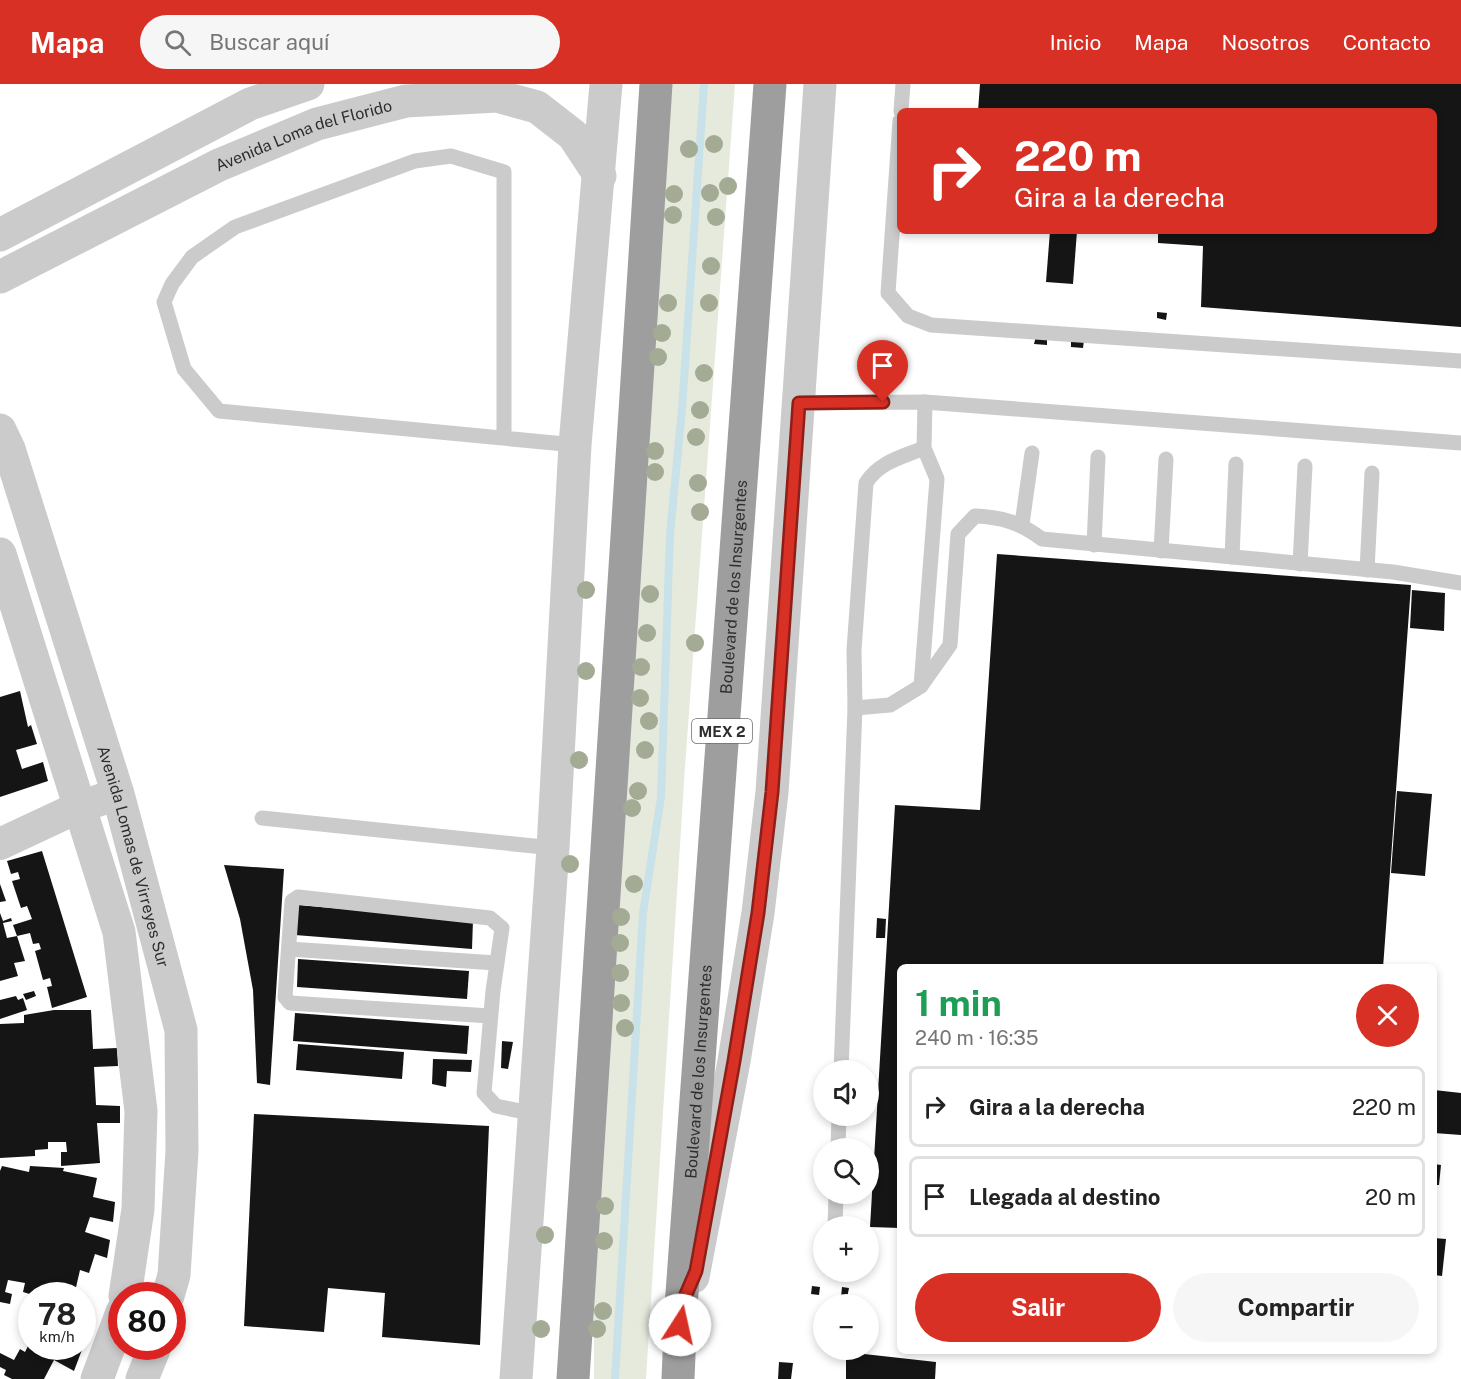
<!DOCTYPE html>
<html lang="es">
<head>
<meta charset="utf-8">
<style>
  body { margin:0; font-family:"Public Sans",sans-serif; background:#f6f6f6; color:#222; height:100vh; display:flex; flex-direction:column; font-size:22px; white-space:nowrap }
  * { box-sizing:border-box; margin:0 }
  p { font-size:20px; color:#767676 }
  .icon { flex:none; width:33px; height:33px; fill:none; stroke:currentColor; stroke-width:2; stroke-linecap:round; stroke-linejoin:round }
  .map { position:relative; flex:1; overflow:hidden }
  .sheet { position:absolute; left:897px; top:880px; width:540px; height:390px; display:flex; flex-direction:column; background:#fff; border-radius:9px; box-shadow:0 3px 9px #0003 }
  .sheet>* { flex:none }
  .guide { position:absolute; left:897px; top:24px; width:540px; height:126px; border-radius:9px; box-shadow:0 3px 9px #0003; background:#d93025; color:#fff; overflow:hidden }
  .tools { position:absolute; left:813px; top:976px; display:grid; gap:12px }
  .tools a { display:grid; place-items:center; width:66px; height:66px; border-radius:50%; background:#fff; box-shadow:0 3px 9px #0003; font-size:30px }
  .speed { position:absolute; left:18px; top:1198px; display:flex; gap:12px; font-size:30px; font-weight:700; text-align:center }
  .speed>* { display:grid; place-content:center; width:78px; height:78px; border-radius:50%; background:#fff; box-shadow:0 3px 9px #0003; line-height:1 }
  .speed small { font-size:15px; font-weight:400 }
  .speed .limit { border:9px solid #d22; background:#fff; color:#111 }
  .pin { position:absolute; display:grid; place-items:center; width:51px; height:51px; color:#fff; margin:-62px -26px; border-radius:50% 50% 50% 0; rotate:-45deg; box-shadow:0 0 6px #0007 }
  .pin .icon { rotate:45deg }
  .me { position:absolute; width:66px; margin:-33px; rotate:10deg; stroke-linejoin:round; filter:drop-shadow(0 0 4px #0008) }
  .turn { display:flex; align-items:center; gap:21px; height:126px; padding:0 18px; font-size:27px }
  .turn .icon { width:78px; height:78px; stroke-width:2.5 }
  .turn b { display:block; font-size:42px; line-height:51px }
  .round { display:grid; place-items:center; flex:none; width:63px; height:63px; border-radius:32px; background:#f6f6f6 }
  .summary { display:flex; align-items:center; justify-content:space-between; height:102px; padding:0 18px }
  h1 { font-size:36px; font-weight:700; line-height:45px; color:#1e9e55 }
  .action { display:flex; gap:12px; margin-top:auto; padding:12px 18px }
  .action a { flex:1; height:69px; border-radius:36px; background:#d93025; color:#fff; font-size:24px; font-weight:700; line-height:69px; text-align:center }
  .action a+a { background:#f6f6f6; color:#222 }
  ul { padding:0; list-style:none }
  li { display:flex; align-items:center; gap:18px; height:81px; margin:0 12px 9px; padding:0 6px; border:3px solid #e0e0e0; border-radius:9px }
  li div { flex:1 }
  li b { display:block; font-size:22px }
  li em { font-style:normal }
  header { display:flex; align-items:center; gap:36px; box-sizing:border-box; height:84px; padding:0 30px; background:#d93025; color:#fff }
  header strong { font-size:28px }
  nav { display:flex; gap:33px; margin-inline-start:auto; font-size:21px }
  .search { width:420px; height:54px; background:#f6f6f6; display:flex; align-items:center; gap:15px; box-sizing:border-box; padding:0 21px; border-radius:33px; color:#767676; font-size:22px }
  .map>svg:first-child { display:block }
</style>
</head>
<body>
<header>
<strong>Mapa</strong>
<div class="search"><svg class="icon" aria-label="search" viewBox="0 0 24 24"><circle cx="10" cy="10" r="6"/><path d="M15 15l6 6"/></svg>Buscar aquí</div>
<nav><a>Inicio</a><a>Mapa</a><a>Nosotros</a><a>Contacto</a></nav>
</header>
<div class="map">
<svg width="1461" height="1295" viewBox="0 0 1461 1295">
  <rect width="100%" height="100%" fill="#fff"/>
  <path fill="#e6eadc" d="M 669,0 L 735,0 L 685,683 L 646,1295 L 594,1295 L 594,1172 Z"/>
  <g fill="none" stroke-linecap="round" stroke-linejoin="round">
    <path stroke="#c9e1e9" stroke-width="8" d="M 615,1295 L 643,829 L 661,713 L 670,450 L 682,325 L 704,0"/>
  </g>
  <g fill="#151515">
    <path d="M 980,0 L 1461,0 L 1461,243 L 1201,223 L 1203,162 L 1158,159 L 1158,147 L 1434,147 L 1434,27 L 978,27 Z"/>
    <path d="M 1050,147 L 1077,147 L 1073,200 L 1046,198 Z"/>
    <path d="M 1157,228 L 1167,229 L 1166,236 L 1157,234 Z"/>
    <path d="M 1036,252 L 1047,253 L 1047,261 L 1034,260 Z"/>
    <path d="M 1071,255 L 1084,256 L 1083,264 L 1071,263 Z"/>
    <path d="M 997,470 L 1411,501 L 1383,884 L 900,884 L 900,1144 L 870,1143 L 895,721 L 980,726 Z"/>
    <path d="M 1412,506 L 1445,509 L 1444,547 L 1410,544 Z"/>
    <path d="M 20,607 L 28,643 L 31,641 L 37,660 L 16,666 L 22,685 L 43,678 L 48,697 L 0,713 L 0,613 Z"/>
    <path d="M 1397,707 L 1432,710 L 1425,792 L 1391,789 Z"/>
    <path d="M 42,767 L 87,913 L 52,924 L 47,903 L 52,902 L 50,894 L 43,896 L 35,867 L 41,865 L 39,859 L 33,860 L 30,849 L 17,852 L 13,841 L 32,835 L 27,822 L 21,824 L 12,797 L 20,795 L 18,788 L 11,790 L 7,777 Z"/>
    <path d="M 224,781 L 284,785 L 270,1001 L 257,999 L 253,906 L 240,835 Z"/>
    <path d="M 0,800 L 6,817 L 0,818 Z"/>
    <path d="M 297,821 L 473,836 L 472,865 L 295,851 Z"/>
    <path d="M 0,829 L 3,837 L 11,834 L 12,837 L 3,839 L 7,854 L 17,852 L 25,877 L 14,879 L 18,892 L 0,897 Z"/>
    <path d="M 877,834 L 886,835 L 885,854 L 876,854 Z"/>
    <path d="M 298,875 L 469,887 L 467,915 L 297,903 Z"/>
    <path d="M 34,907 L 36,912 L 26,916 L 23,910 Z"/>
    <path d="M 16,912 L 18,916 L 23,914 L 27,926 L 0,935 L 0,916 Z"/>
    <path d="M 54,926 L 91,926 L 93,965 L 117,964 L 118,982 L 94,983 L 96,1021 L 120,1022 L 120,1039 L 97,1039 L 100,1079 L 61,1082 L 61,1068 L 67,1068 L 66,1058 L 48,1058 L 48,1065 L 35,1066 L 35,1072 L 0,1074 L 0,940 L 24,939 L 24,931 Z"/>
    <path d="M 295,929 L 469,942 L 467,970 L 293,957 Z"/>
    <path d="M 502,957 L 513,958 L 508,985 L 501,984 Z"/>
    <path d="M 298,960 L 404,968 L 402,995 L 296,986 Z"/>
    <path d="M 433,975 L 472,976 L 471,988 L 447,987 L 446,1003 L 432,1000 Z"/>
    <path d="M 1434,1006 L 1461,1009 L 1461,1051 L 1434,1049 Z"/>
    <path d="M 254,1030 L 489,1042 L 480,1261 L 382,1253 L 385,1209 L 328,1204 L 324,1248 L 244,1242 Z"/>
    <path d="M 1434,1080 L 1441,1081 L 1439,1101 L 1434,1101 Z"/>
    <path d="M 2,1082 L 29,1088 L 30,1082 L 64,1084 L 63,1087 L 97,1094 L 93,1113 L 115,1118 L 113,1138 L 90,1133 L 85,1148 L 110,1156 L 107,1174 L 95,1170 L 89,1189 L 80,1186 L 74,1212 L 36,1212 L 23,1208 L 25,1199 L 8,1196 L 5,1208 L 12,1210 L 10,1220 L 0,1218 L 0,1087 Z"/>
    <path d="M 1434,1154 L 1446,1155 L 1442,1192 L 1434,1191 Z"/>
    <path d="M 839,1188 L 857,1188 L 856,1196 L 838,1194 Z"/>
    <path d="M 812,1202 L 820,1203 L 819,1211 L 811,1210 Z"/>
    <path d="M 842,1203 L 849,1204 L 847,1214 L 841,1213 Z"/>
    <path d="M 32,1244 L 32,1263 L 83,1263 L 74,1287 L 54,1276 L 44,1295 L 12,1295 L 4,1291 L 6,1286 L 0,1283 L 0,1269 L 14,1276 L 20,1265 L 25,1268 L 31,1256 L 27,1253 Z"/>
    <path d="M 846,1268 L 936,1278 L 935,1295 L 846,1295 Z"/>
    <path d="M 779,1278 L 793,1279 L 791,1295 L 778,1295 Z"/>
  </g>
  <g fill="none" stroke-linecap="round" stroke-linejoin="round">
    <g stroke="#cbcbcb" stroke-width="15">
      <path d="M 901,27 L 903,0"/>
      <path d="M 900,37 L 888,209 L 908,232 L 931,241 L 1461,277"/>
      <path d="M 799,319 L 925,318 L 1461,359"/>
      <path d="M 504,352 L 504,88 L 451,72 L 415,77 L 235,143 L 192,173 L 172,200 L 164,218 L 184,285 L 219,327 L 575,361"/>
      <path d="M 924,364 C 902,373 879,378 866,399 L 854,566 L 855,624 L 890,621 L 921,602 L 937,395 L 924,364 L 925,318"/>
      <path d="M 1022,440 L 1032,369"/>
      <path d="M 1094,461 L 1098,373"/>
      <path d="M 1161,467 L 1166,375"/>
      <path d="M 1232,473 L 1236,380"/>
      <path d="M 1300,480 L 1305,382"/>
      <path d="M 1367,486 L 1372,389"/>
      <path d="M 921,602 L 950,561 L 958,450 L 975,432 C 1003,433 1020,439 1042,455 L 1393,488 L 1461,499"/>
      <path d="M 262,734 L 553,764"/>
      <path d="M 289,865 L 496,879"/>
      <path d="M 490,932 L 290,919 L 285,913 L 292,817 L 298,813 L 490,834 L 502,844 L 493,907 L 484,1009 L 496,1022 L 534,1030"/>
      <path d="M 841,987 L 855,624"/>
      <path d="M 838,1065 L 839,1032"/>
      <path d="M 835,1143 L 836,1110"/>
    </g>
    <path stroke="#cbcbcb" stroke-width="32" d="M 0,760 L 79,723 L 118,710"/>
    <g stroke="#cbcbcb" stroke-width="33">
      <path d="M 0,151 L 250,20 L 308,0"/>
      <path id="s1" d="M 0,193 L 219,81 L 317,40 L 406,17 L 497,12 L 537,23 L 573,51 L 600,92"/>
      <path id="s2" d="M 0,346 L 9,365 L 118,710 L 181,946 L 182,1067 L 174,1191 L 168,1212"/>
      <path d="M 0,470 L 119,848 L 141,1027 L 138,1125 L 125,1212"/>
      <path d="M 693,1193 L 734,977 L 758,829 L 772,708 L 820,0"/>
      <path d="M 97,1295 L 122,1228"/>
      <path d="M 142,1295 L 155,1263"/>
      <path d="M 516,1295 L 553,764 L 575,361 L 606,0"/>
    </g>
    <g stroke="#9e9e9e" stroke-width="33">
      <path d="M 573,1295 L 656,0"/>
      <path id="s3" d="M 678,1295 L 681,1223 L 770,0"/>
    </g>
  </g>
  <g fill="#a3ab95">
    <circle cx="714" cy="60" r="9"/>
    <circle cx="689" cy="65" r="9"/>
    <circle cx="728" cy="102" r="9"/>
    <circle cx="710" cy="109" r="9"/>
    <circle cx="674" cy="110" r="9"/>
    <circle cx="673" cy="131" r="9"/>
    <circle cx="716" cy="133" r="9"/>
    <circle cx="711" cy="182" r="9"/>
    <circle cx="668" cy="219" r="9"/>
    <circle cx="709" cy="219" r="9"/>
    <circle cx="662" cy="249" r="9"/>
    <circle cx="658" cy="273" r="9"/>
    <circle cx="704" cy="289" r="9"/>
    <circle cx="700" cy="326" r="9"/>
    <circle cx="696" cy="353" r="9"/>
    <circle cx="655" cy="367" r="9"/>
    <circle cx="655" cy="388" r="9"/>
    <circle cx="698" cy="399" r="9"/>
    <circle cx="700" cy="428" r="9"/>
    <circle cx="586" cy="506" r="9"/>
    <circle cx="650" cy="510" r="9"/>
    <circle cx="647" cy="549" r="9"/>
    <circle cx="695" cy="559" r="9"/>
    <circle cx="641" cy="583" r="9"/>
    <circle cx="586" cy="587" r="9"/>
    <circle cx="640" cy="614" r="9"/>
    <circle cx="649" cy="637" r="9"/>
    <circle cx="645" cy="666" r="9"/>
    <circle cx="579" cy="676" r="9"/>
    <circle cx="638" cy="707" r="9"/>
    <circle cx="632" cy="724" r="9"/>
    <circle cx="570" cy="780" r="9"/>
    <circle cx="634" cy="800" r="9"/>
    <circle cx="621" cy="833" r="9"/>
    <circle cx="620" cy="859" r="9"/>
    <circle cx="620" cy="889" r="9"/>
    <circle cx="621" cy="919" r="9"/>
    <circle cx="625" cy="944" r="9"/>
    <circle cx="605" cy="1122" r="9"/>
    <circle cx="545" cy="1151" r="9"/>
    <circle cx="604" cy="1157" r="9"/>
    <circle cx="603" cy="1227" r="9"/>
    <circle cx="541" cy="1245" r="9"/>
    <circle cx="597" cy="1245" r="9"/>
  </g>
  <g fill="none" stroke-linecap="round" stroke-linejoin="round">
    <defs>
      <path id="route" d="M 680,1241 L 681,1222 L 696,1187 L 734,977 L 758,829 L 772,708 L 799,319 L 883,318"/>
    </defs>
    <use href="#route" stroke="#8d1f18" stroke-width="15"/>
    <use href="#route" stroke="#d93025" stroke-width="10"/>
  </g>
  <g text-anchor="middle" dominant-baseline="central" stroke-width="6" stroke-linejoin="round" paint-order="stroke">
    <rect fill="#fff" stroke="#6d6d6d" stroke-width="1.5" x="692" y="635" width="60" height="24" rx="4.5"/>
    <g font-size="15" font-weight="bold" fill="#2e2e2e">
      <text x="722" y="647">MEX 2</text>
    </g>
    <g font-size="16" fill="#2e2e2e" stroke="#fff">
      <text stroke="none"><textPath href="#s1" startOffset="336">Avenida Loma del Florido</textPath></text>
      <text stroke="none"><textPath href="#s3" startOffset="794">Boulevard de los Insurgentes</textPath></text>
      <text stroke="none"><textPath href="#s2" startOffset="447">Avenida Lomas de Virreyes Sur</textPath></text>
      <text stroke="none"><textPath href="#s3" startOffset="308">Boulevard de los Insurgentes</textPath></text>
    </g>
  </g>
</svg>
<div class="tools">
<a><svg class="icon" aria-label="sound" viewBox="0 0 24 24"><path d="M4 9h4l5-4v14l-5-4H4zM17 9q2 3 0 6"/></svg></a>
<a><svg class="icon" aria-label="search" viewBox="0 0 24 24"><circle cx="10" cy="10" r="6"/><path d="M15 15l6 6"/></svg></a>
<a>+</a>
<a>−</a>
</div>
<div class="speed"><div>78<small>km/h</small></div><div class="limit">80</div></div>
<div class="pin" style="left:883px;top:318px;background:#d93025"><svg class="icon" aria-label="arrive" viewBox="0 0 24 24"><path d="M6 21V4h12l-3 4 3 4H6"/></svg></div>
<svg class="me" style="left:680px;top:1241px" viewBox="-20 -20 40 40"><circle r="19" fill="#fff"/><path d="M0-13L10 11 0 6-10 11z" fill="#d93025"/></svg>
<div class="guide">
<div class="turn"><svg class="icon" aria-label="right" viewBox="0 0 24 24"><path d="M7 20v-9h11M14 6l5 5-5 5"/></svg><div><b>220 m</b>Gira a la derecha</div></div>
</div>
<section class="sheet">
<div class="summary"><div><h1>1 min</h1><p>240 m · 16:35</p></div><a class="round" style="background:#d93025;color:#fff"><svg class="icon" aria-label="close" viewBox="0 0 24 24"><path d="M6 6l12 12M18 6L6 18"/></svg></a></div>
<ul>
<li><svg class="icon" aria-label="right" viewBox="0 0 24 24"><path d="M7 20v-9h11M14 6l5 5-5 5"/></svg><div><b>Gira a la derecha</b></div><em>220 m</em></li>
<li><svg class="icon" aria-label="arrive" viewBox="0 0 24 24"><path d="M6 21V4h12l-3 4 3 4H6"/></svg><div><b>Llegada al destino</b></div><em>20 m</em></li>
</ul>
<div class="action"><a>Salir</a><a>Compartir</a></div>
</section>
</div>
</body>
</html>
